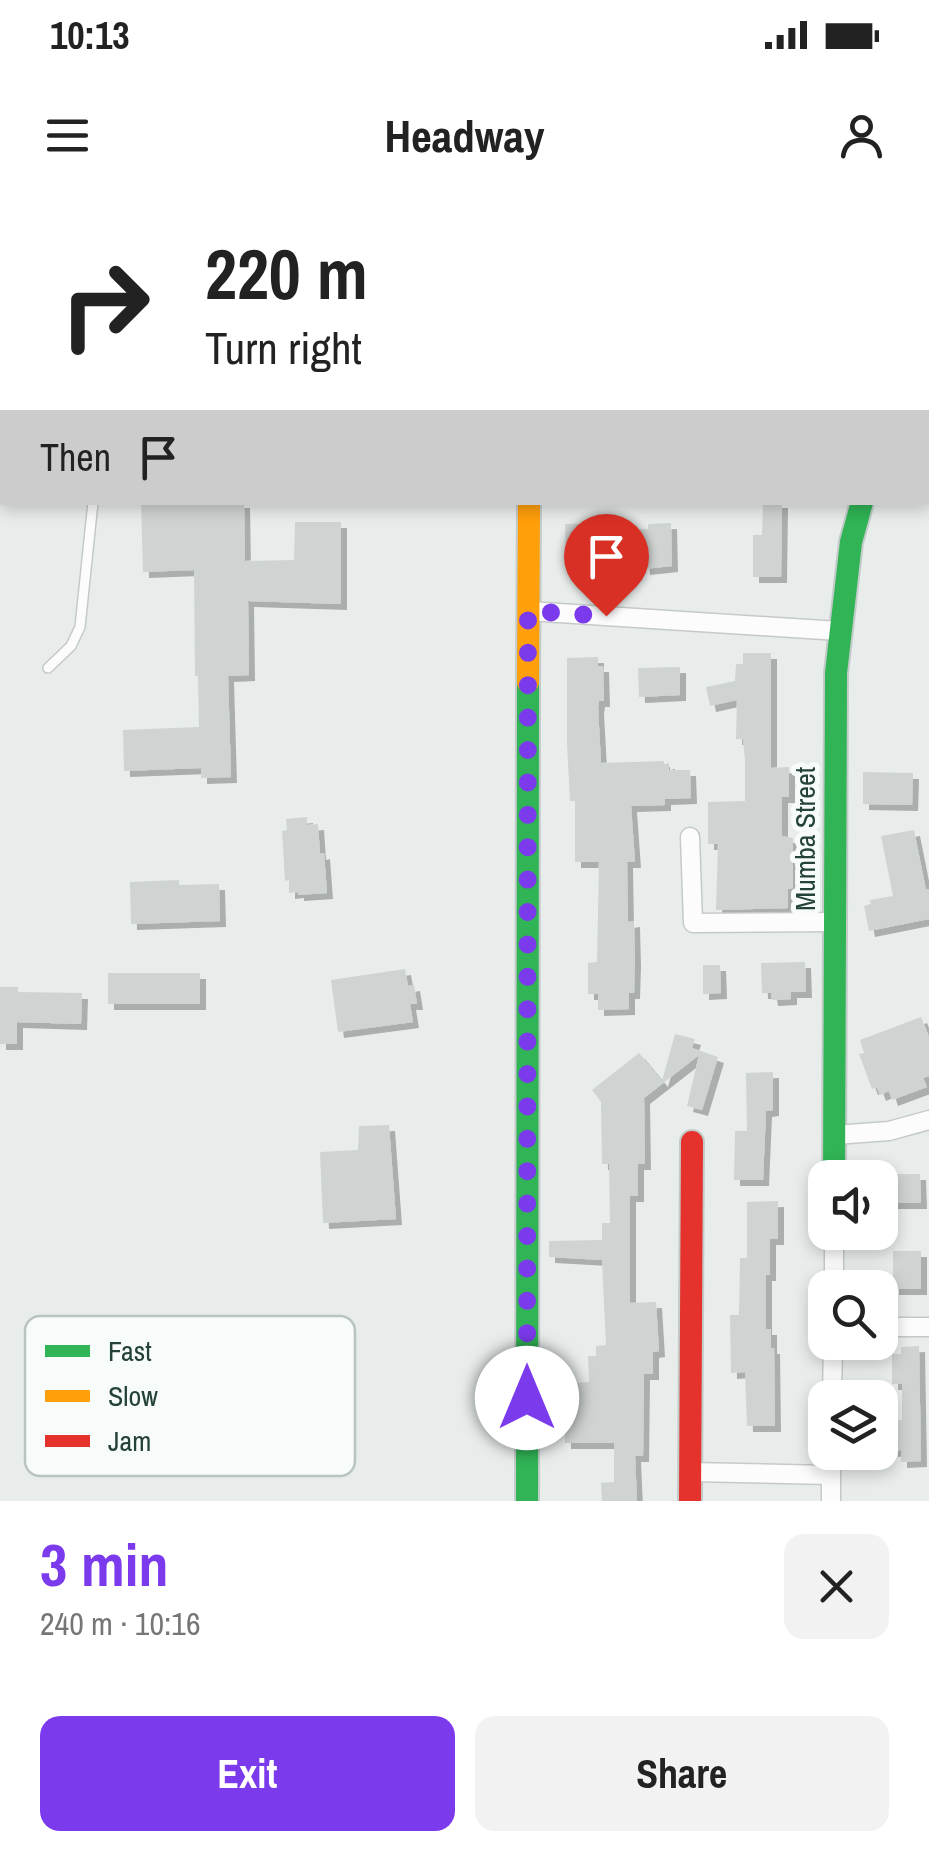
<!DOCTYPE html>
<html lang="en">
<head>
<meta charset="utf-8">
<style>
  body { margin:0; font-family:"Archivo Narrow",sans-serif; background:#f2f2f2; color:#222; height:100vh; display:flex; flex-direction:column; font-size:38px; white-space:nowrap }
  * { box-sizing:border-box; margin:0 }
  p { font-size:32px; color:#767676 }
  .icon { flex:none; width:55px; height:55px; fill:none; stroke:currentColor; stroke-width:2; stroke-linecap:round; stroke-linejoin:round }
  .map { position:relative; height:1301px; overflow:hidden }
  .panel { display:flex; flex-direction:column; background:#fff; flex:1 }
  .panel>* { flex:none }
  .banner { position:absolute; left:0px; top:0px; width:930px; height:305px; box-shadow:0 5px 15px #0003; background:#fff; color:#222; overflow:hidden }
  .tools { position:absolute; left:808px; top:960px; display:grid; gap:20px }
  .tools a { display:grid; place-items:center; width:90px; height:90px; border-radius:20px; background:#fff; box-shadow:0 5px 15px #0003; font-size:50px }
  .pin { position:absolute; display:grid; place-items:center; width:85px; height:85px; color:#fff; margin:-102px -42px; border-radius:50% 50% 50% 0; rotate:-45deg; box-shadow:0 0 10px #0007 }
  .pin .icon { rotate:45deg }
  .me { position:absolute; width:110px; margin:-55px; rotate:0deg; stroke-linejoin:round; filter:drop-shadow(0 0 8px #0008) }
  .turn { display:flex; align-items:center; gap:35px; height:210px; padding:0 40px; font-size:45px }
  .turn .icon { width:130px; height:130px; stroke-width:2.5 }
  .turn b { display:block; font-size:70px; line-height:85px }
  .then { display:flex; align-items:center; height:95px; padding:0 40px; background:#0003; gap:20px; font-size:38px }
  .round { display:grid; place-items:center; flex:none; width:105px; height:105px; border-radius:20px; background:#f2f2f2 }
  .summary { display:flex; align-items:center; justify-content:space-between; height:170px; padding:0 40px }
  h1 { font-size:60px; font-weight:800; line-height:75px; color:#7c3aed }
  .action { display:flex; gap:20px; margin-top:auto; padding:20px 40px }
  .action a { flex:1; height:115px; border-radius:20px; background:#7c3aed; color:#fff; font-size:40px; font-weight:800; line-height:115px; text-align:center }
  .action a+a { background:#f2f2f2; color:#222 }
  .status { display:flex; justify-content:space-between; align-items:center; height:70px; padding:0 50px; background:#fff; direction:ltr }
  .status svg { height:28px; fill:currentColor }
  header { display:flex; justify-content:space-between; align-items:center; height:130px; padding:0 40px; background:#fff; font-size:45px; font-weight:800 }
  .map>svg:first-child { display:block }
</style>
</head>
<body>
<div class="status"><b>10:13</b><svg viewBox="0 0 49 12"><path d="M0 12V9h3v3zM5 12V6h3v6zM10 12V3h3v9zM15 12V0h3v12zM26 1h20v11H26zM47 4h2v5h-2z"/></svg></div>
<header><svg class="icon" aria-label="menu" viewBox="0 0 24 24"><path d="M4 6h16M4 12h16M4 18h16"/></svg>Headway<svg class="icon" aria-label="person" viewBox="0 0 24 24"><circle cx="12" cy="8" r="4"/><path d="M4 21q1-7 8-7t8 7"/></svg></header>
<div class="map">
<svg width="929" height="1301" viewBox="0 0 929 1301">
  <defs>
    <filter id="shadow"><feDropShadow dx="6" dy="6" stdDeviation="0" flood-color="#0004"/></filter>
  </defs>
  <rect width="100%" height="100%" fill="#e8edeb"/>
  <path fill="#d6dedb" d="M 0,0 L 492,0 L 492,2 L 2,2 L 0,201 Z"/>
  <g fill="#cfd4d2" filter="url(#shadow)">
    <path d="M 141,302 L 244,302 L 245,361 L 294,360 L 295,322 L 341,322 L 341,404 L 248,401 L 249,475 L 228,476 L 231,577 L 201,578 L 201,568 L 124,571 L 123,530 L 199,527 L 198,476 L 195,476 L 194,370 L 143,372 Z"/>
    <path d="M 763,302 L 782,302 L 781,377 L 753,377 L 753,335 L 762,335 Z"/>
    <path d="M 605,323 L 605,330 L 648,329 L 648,324 L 671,323 L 672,366 L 644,369 L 643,357 L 600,359 L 601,367 L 566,369 L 565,324 Z"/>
    <path d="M 743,453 L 771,453 L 771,568 L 789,567 L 789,597 L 782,597 L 782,636 L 793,638 L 793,688 L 788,689 L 788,708 L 716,710 L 718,644 L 708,644 L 708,602 L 745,601 L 745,561 L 743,539 L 736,539 L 737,500 L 710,506 L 706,487 L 735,481 L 736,464 L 743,464 Z"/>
    <path d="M 598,457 L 598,466 L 603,466 L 604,501 L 599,501 L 598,508 L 601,563 L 664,561 L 664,564 L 669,563 L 669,570 L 690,570 L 691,598 L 665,599 L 665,605 L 631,606 L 635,662 L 627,662 L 628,722 L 634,721 L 635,761 L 634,793 L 629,793 L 629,809 L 598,810 L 598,794 L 588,794 L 588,763 L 597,762 L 599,662 L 575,662 L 575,601 L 570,601 L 567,543 L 567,458 Z"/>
    <path d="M 680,467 L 680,495 L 639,497 L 638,468 Z"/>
    <path d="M 863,572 L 913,573 L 912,605 L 863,604 Z"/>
    <path d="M 307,617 L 307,625 L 318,624 L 320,654 L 324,653 L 327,693 L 298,695 L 298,692 L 289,693 L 289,680 L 285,681 L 282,631 L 287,630 L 286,619 Z"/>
    <path d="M 914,630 L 926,690 L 929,689 L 929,719 L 869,731 L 864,706 L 871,704 L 870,700 L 893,696 L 881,636 Z"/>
    <path d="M 179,680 L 179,685 L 219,684 L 220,721 L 131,724 L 130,682 Z"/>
    <path d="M 805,762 L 806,792 L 791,792 L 791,799 L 772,800 L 771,793 L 762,793 L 761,763 Z"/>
    <path d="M 703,765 L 720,765 L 721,793 L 703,794 Z"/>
    <path d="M 405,769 L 408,786 L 414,785 L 417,804 L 410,804 L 413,822 L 338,832 L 331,780 Z"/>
    <rect x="108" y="773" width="92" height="31"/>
    <path d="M 0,787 L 18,787 L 18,792 L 82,793 L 81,824 L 17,822 L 17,844 L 0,844 Z"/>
    <path d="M 921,817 L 929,837 L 929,876 L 923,878 L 927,887 L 892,900 L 889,891 L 880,895 L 877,887 L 872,889 L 859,854 L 864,853 L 860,840 Z"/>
    <path d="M 675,834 L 695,839 L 692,848 L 718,857 L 702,910 L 687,906 L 699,855 L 644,898 L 645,964 L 638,964 L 638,996 L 630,996 L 630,1103 L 656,1102 L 659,1151 L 653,1152 L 653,1174 L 644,1174 L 643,1256 L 635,1256 L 637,1301 L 602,1301 L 601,1283 L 614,1282 L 614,1243 L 565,1243 L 564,1184 L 589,1182 L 588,1156 L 596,1156 L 596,1146 L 606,1145 L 602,1060 L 549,1057 L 549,1041 L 602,1040 L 602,1023 L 610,1023 L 609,964 L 602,964 L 601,902 L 592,890 L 639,853 L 662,881 Z"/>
    <path d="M 773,872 L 773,910 L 766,911 L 763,980 L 734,980 L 735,931 L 747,931 L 746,873 Z"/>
    <path d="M 389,925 L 396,1019 L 323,1023 L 320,952 L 358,950 L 359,926 Z"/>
    <path d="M 882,974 L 920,974 L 921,1003 L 882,1003 Z"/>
    <path d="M 778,1001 L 778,1039 L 770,1039 L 770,1075 L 766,1075 L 766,1129 L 771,1129 L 771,1148 L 774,1148 L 775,1226 L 747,1226 L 745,1172 L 731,1173 L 730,1115 L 739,1115 L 740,1058 L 747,1058 L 747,1002 Z"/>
    <rect x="893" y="1051" width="28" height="38"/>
    <path d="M 919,1146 L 921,1261 L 901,1262 L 901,1250 L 892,1251 L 891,1221 L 902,1220 L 902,1184 L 892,1184 L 892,1154 L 901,1154 L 901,1147 Z"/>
  </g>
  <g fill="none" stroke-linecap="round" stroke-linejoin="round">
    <defs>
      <path id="lane" d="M 48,468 L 71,446 L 80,427 L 93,302"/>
      <g id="street">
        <path d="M 529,0 L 529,2"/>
        <path d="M 905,0 L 907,2"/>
        <path d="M 928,41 L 929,44"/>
        <path d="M 928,198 L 929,196"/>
        <path d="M 528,411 L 839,431"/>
        <path d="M 690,637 L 693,723 L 834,722"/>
        <path d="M 835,935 L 889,931 L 929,920"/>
        <path d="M 834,1088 L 834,1032"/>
        <path d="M 880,1127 L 929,1127"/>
        <path d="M 832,1198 L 833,1142"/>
        <path d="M 831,1252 L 831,1301"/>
        <path d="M 690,1272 L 831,1275"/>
      </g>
      <g id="fast">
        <path d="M 834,978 L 836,473 L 851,342 L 862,302"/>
        <path d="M 527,1301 L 528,482"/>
      </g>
      <path id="slow" d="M 528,482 L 529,302"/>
      <path id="jam" d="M 690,1301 L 692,942"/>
    </defs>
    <use href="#lane" stroke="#c5cac8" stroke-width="12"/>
    <use href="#street" stroke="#c5cac8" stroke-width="21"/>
    <use href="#fast" stroke="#c3cbc8" stroke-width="26"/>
    <use href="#slow" stroke="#c3cbc8" stroke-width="26"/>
    <use href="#jam" stroke="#c3cbc8" stroke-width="26"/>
    <use href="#lane" stroke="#fcfcfc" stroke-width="9"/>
    <use href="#street" stroke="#fcfcfc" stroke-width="18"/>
    <use href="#fast" stroke="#30b455" stroke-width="22"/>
    <use href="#slow" stroke="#ff9f0a" stroke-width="22"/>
    <use href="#jam" stroke="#e5322d" stroke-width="22"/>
  </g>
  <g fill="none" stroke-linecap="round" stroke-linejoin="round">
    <path stroke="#7c3aed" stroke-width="18" stroke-dasharray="0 32.4" d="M 527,1198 L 528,411 L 606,416"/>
  </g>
  <g text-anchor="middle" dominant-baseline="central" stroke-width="10" stroke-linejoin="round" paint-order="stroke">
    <g font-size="28" fill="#24423a" stroke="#f7fbf9">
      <text transform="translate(805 639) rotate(-90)">Mumba Street</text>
    </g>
  </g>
  <rect x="25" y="1116" width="330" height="160" rx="15" fill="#f7fbf9" stroke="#b8c4c0" stroke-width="2.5"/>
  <rect x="45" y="1145" width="45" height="12" fill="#30b455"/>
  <rect x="45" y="1190" width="45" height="12" fill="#ff9f0a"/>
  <rect x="45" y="1235" width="45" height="12" fill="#e5322d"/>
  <g font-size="28" fill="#24423a">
    <text x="108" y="1161">Fast</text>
    <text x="108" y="1206">Slow</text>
    <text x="108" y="1251">Jam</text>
  </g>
</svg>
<div class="tools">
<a><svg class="icon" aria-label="sound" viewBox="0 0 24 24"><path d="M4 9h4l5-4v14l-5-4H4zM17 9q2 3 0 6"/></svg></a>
<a><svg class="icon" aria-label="search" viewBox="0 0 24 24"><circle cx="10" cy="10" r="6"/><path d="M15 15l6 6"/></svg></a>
<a><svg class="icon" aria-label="layers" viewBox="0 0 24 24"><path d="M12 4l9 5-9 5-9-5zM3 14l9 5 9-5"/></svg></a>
</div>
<div class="pin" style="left:606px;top:416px;background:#d93025"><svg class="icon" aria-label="arrive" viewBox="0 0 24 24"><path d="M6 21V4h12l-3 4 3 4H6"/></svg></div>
<svg class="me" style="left:527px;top:1198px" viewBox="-20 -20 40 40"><circle r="19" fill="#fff"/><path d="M0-13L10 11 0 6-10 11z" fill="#7c3aed"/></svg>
<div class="banner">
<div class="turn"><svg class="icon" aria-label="right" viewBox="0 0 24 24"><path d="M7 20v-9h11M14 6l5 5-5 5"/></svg><div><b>220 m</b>Turn right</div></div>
<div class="then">Then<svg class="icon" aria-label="arrive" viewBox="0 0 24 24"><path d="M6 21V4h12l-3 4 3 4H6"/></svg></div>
</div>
</div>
<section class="panel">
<div class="summary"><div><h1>3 min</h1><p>240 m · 10:16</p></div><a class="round"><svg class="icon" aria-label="close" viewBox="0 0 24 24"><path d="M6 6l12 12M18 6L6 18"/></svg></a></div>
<div class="action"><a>Exit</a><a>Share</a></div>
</section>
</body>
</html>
